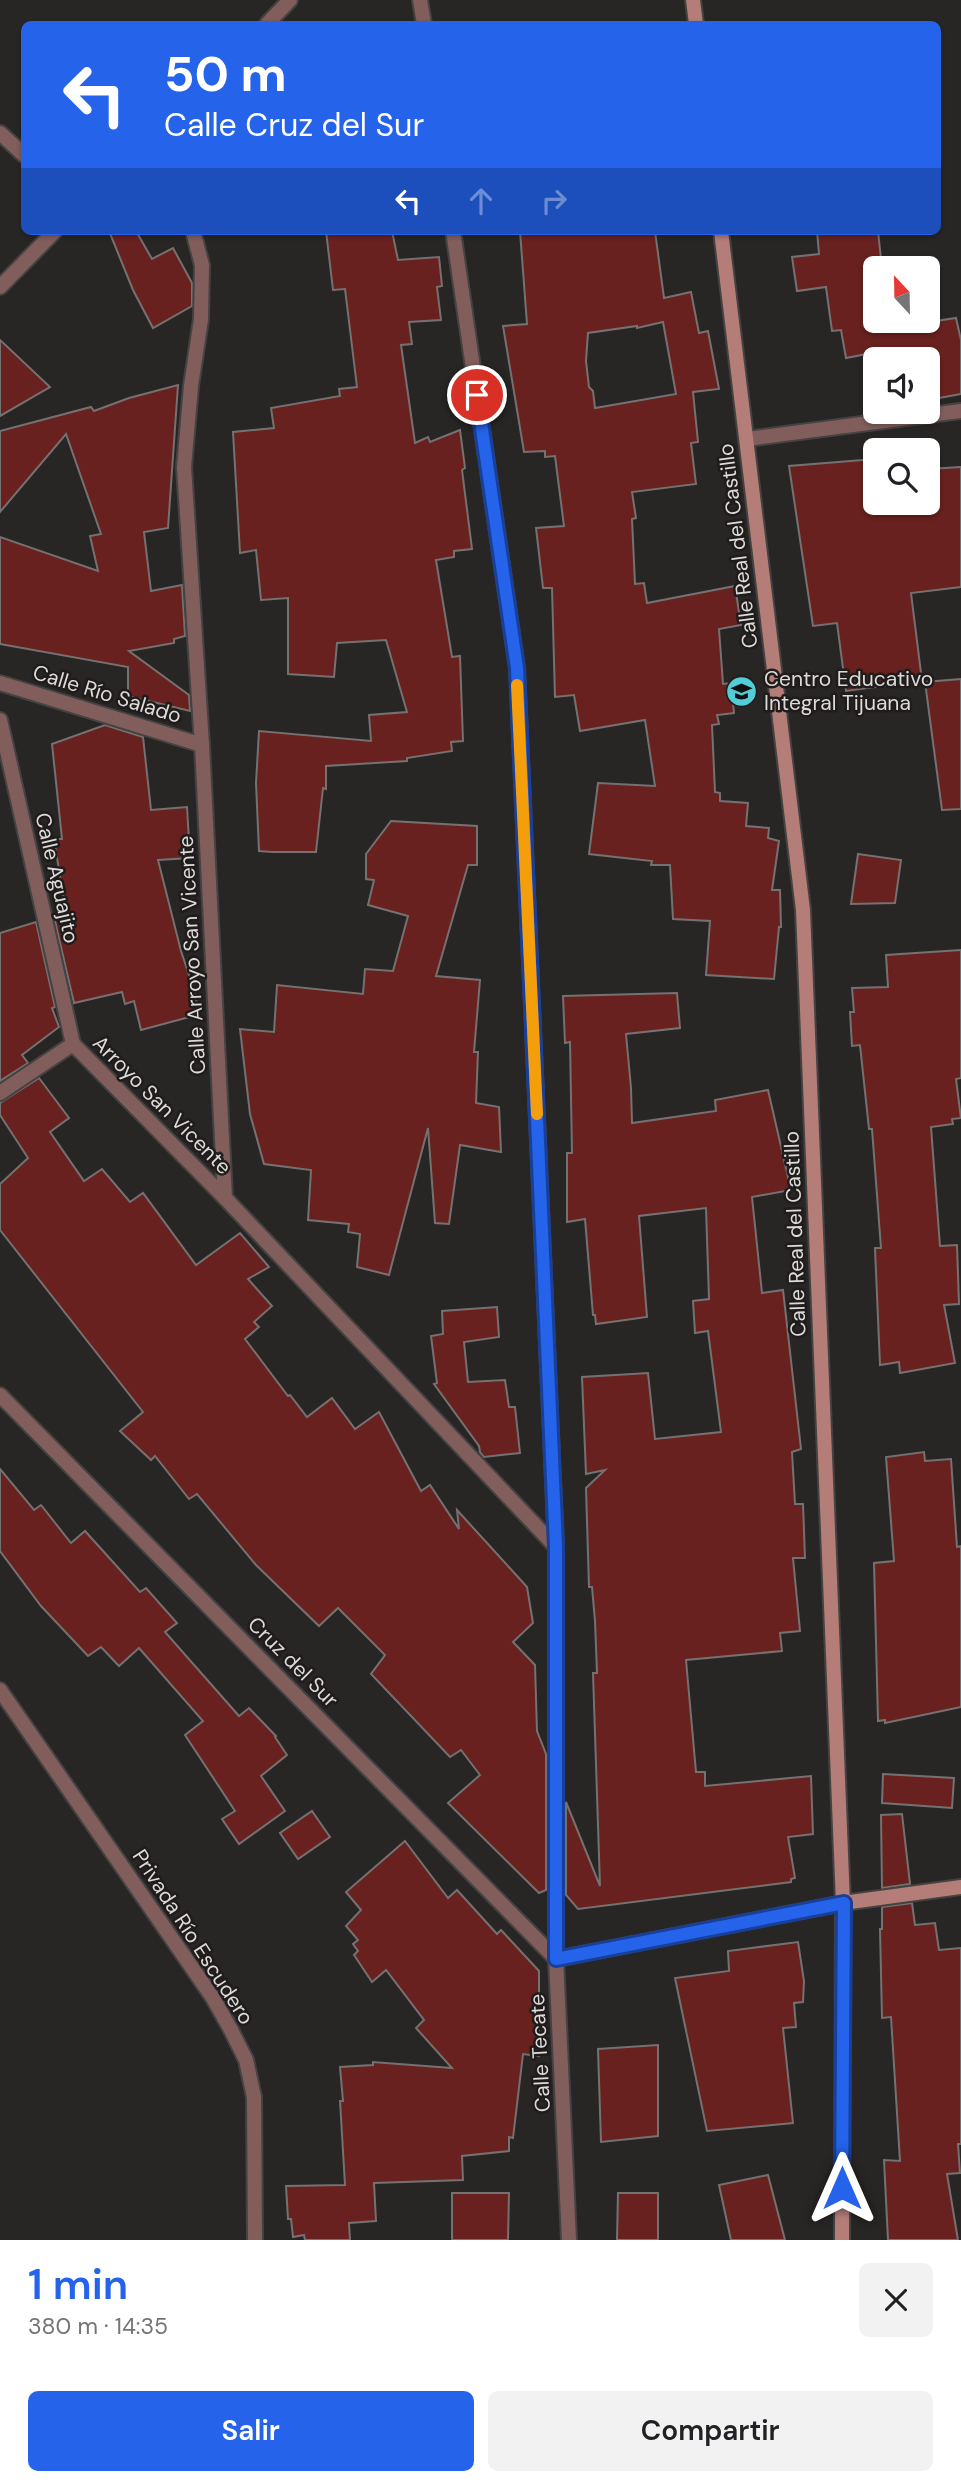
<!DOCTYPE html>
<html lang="es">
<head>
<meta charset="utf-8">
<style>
  body { margin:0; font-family:"DM Sans",sans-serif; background:#f2f2f2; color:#202124; height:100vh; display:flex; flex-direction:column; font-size:26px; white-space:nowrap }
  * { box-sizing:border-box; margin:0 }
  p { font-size:23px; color:#757577 }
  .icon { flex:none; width:38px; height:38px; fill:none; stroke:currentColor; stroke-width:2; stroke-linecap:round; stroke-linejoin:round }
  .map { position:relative; height:2240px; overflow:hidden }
  .details { display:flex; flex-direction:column; background:#fff; flex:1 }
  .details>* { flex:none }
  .guide { position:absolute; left:21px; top:21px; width:920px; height:214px; border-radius:10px; box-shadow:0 2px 5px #0004; background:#2563eb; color:#fff; overflow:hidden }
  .needle { width:46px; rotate:338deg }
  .fabs { position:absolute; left:863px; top:256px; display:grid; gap:14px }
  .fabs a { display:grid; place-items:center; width:77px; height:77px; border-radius:10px; background:#fff; box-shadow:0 2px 5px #0004; font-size:35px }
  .pin { position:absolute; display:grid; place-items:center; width:60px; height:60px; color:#fff; margin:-30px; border:4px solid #fff; border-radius:50%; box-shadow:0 2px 7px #0007 }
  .me { position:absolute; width:77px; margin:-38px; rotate:0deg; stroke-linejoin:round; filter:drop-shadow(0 0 5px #0008) }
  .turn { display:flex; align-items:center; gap:24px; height:147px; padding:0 28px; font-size:32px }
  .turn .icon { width:91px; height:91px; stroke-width:2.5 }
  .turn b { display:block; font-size:49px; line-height:60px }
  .lanes { display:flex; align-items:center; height:66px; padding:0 28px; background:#0003; justify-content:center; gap:35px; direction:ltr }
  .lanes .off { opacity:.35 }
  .round { display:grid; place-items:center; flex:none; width:74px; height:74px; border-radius:10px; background:#f2f2f2 }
  .headline { display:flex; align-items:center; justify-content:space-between; height:119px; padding:0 28px }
  h1 { font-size:42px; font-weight:600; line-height:52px; color:#2563eb }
  .action { display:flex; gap:14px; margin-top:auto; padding:14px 28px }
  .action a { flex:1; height:80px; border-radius:10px; background:#2563eb; color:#fff; font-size:28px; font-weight:600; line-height:80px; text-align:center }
  .action a+a { background:#f2f2f2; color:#202124 }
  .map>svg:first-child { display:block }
</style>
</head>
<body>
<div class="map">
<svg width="961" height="2240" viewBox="0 0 961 2240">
  <rect width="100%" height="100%" fill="#282525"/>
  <g fill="#68211f" stroke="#757170" stroke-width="2" fill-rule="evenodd">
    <path d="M 109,231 L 136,231 L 152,259 L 173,248 L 192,283 L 192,306 L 153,328 L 133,290 Z"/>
    <path d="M 326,231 L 392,231 L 398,260 L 439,257 L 442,286 L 437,287 L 441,320 L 409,322 L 412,344 L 401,345 L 415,443 L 428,437 L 430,442 L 460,430 L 465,468 L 462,470 L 472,549 L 454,551 L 454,557 L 436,560 L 452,657 L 460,656 L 463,741 L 451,742 L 452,751 L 407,758 L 407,761 L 326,766 L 326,789 L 323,788 L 316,852 L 272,852 L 259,851 L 256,783 L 259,731 L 371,741 L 369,715 L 407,712 L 386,640 L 337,643 L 334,677 L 288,674 L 288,598 L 261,600 L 256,550 L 240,553 L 233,432 L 274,428 L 271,408 L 340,396 L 339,389 L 357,387 L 345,289 L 333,290 Z"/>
    <path d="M 520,231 L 655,231 L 664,298 L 691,292 L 699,333 L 708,331 L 719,389 L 693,392 L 698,442 L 691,443 L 696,484 L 632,492 L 636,518 L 632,519 L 635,584 L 644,583 L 647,603 L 735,586 L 741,625 L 719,629 L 723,684 L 731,683 L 734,713 L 717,715 L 719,724 L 712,725 L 715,792 L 720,793 L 720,801 L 748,803 L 746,826 L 769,828 L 768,838 L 779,841 L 772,890 L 780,890 L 781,927 L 779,927 L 774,979 L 706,975 L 710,921 L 673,919 L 670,865 L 651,865 L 652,861 L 589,854 L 598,783 L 655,786 L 645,720 L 580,731 L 574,695 L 555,697 L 552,588 L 543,588 L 536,528 L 564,526 L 555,456 L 545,457 L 545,451 L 524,452 L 503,326 L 527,324 ZM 663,322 L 676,394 L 595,408 L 593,391 L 589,387 L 586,361 L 588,333 L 637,326 L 637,328 Z"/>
    <path d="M 817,231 L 878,231 L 882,268 L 875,268 L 875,320 L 888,320 L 889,328 L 956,318 L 961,340 L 961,394 L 928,400 L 928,356 L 875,359 L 873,365 L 872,353 L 846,358 L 841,330 L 832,331 L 826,287 L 797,291 L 792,257 L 819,254 Z"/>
    <path d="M 0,340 L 50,387 L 0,416 Z"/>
    <path d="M 178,385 L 168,528 L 144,532 L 151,591 L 182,585 L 185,636 L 174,639 L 174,643 L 129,651 L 189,695 L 190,711 L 128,696 L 128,667 L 0,644 L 0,537 L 98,571 L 90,536 L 101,534 L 66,434 L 0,512 L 0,431 L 91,407 L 94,411 L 129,398 Z"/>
    <path d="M 875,459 L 875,502 L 928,502 L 928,469 L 961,467 L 961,587 L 911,593 L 922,681 L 846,691 L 837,623 L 813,626 L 789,466 Z"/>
    <path d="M 961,679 L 961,809 L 942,810 L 925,682 Z"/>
    <path d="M 105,725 L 143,737 L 151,810 L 187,807 L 190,858 L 158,860 L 181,951 L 196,996 L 197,1015 L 141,1030 L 134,1001 L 125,1004 L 122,992 L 74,1003 L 54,917 L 66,913 L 54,839 L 62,839 L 52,744 Z"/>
    <path d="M 391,821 L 477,826 L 477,865 L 468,865 L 436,976 L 480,980 L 474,1052 L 478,1052 L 476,1103 L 499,1107 L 501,1152 L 460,1145 L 449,1224 L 435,1223 L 428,1128 L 389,1275 L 357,1267 L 360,1234 L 348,1232 L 349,1224 L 308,1220 L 311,1170 L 264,1164 L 250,1114 L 240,1029 L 274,1032 L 277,985 L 363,994 L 365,969 L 393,971 L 408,916 L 368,905 L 374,880 L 366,879 L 366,854 Z"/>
    <path d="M 858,854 L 901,860 L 895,903 L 851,904 Z"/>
    <path d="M 36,922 L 55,1007 L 52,1008 L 59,1027 L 22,1055 L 28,1063 L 0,1081 L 0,933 Z"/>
    <path d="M 961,950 L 961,1078 L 956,1079 L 961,1118 L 952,1119 L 953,1124 L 931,1127 L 940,1246 L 957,1245 L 959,1304 L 944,1305 L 955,1363 L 900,1373 L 899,1362 L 880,1365 L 875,1248 L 881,1248 L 872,1129 L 869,1129 L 860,1045 L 852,1046 L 850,1012 L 854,1012 L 852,988 L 888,987 L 886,955 Z"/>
    <path d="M 677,993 L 680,1028 L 626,1034 L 631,1088 L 632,1123 L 716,1111 L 715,1100 L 768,1090 L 791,1190 L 752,1197 L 762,1293 L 783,1290 L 801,1449 L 792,1452 L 795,1504 L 803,1504 L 805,1558 L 793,1558 L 800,1631 L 780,1633 L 782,1651 L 686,1660 L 696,1772 L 705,1772 L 705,1786 L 811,1776 L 813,1834 L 788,1837 L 795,1878 L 791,1879 L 791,1882 L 578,1909 L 566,1895 L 566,1802 L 600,1886 L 593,1673 L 597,1673 L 595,1621 L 592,1587 L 589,1587 L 586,1488 L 605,1470 L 586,1474 L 582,1377 L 648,1373 L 655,1439 L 721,1432 L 708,1331 L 695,1333 L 693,1301 L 709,1299 L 706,1208 L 639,1216 L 647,1317 L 596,1324 L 595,1315 L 593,1315 L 585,1219 L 567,1222 L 567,1153 L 572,1153 L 570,1042 L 565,1043 L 563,996 Z"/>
    <path d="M 39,1078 L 69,1118 L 50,1132 L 84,1181 L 102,1169 L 130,1202 L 143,1193 L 196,1265 L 240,1233 L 269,1267 L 248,1279 L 272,1306 L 254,1322 L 259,1327 L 245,1339 L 288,1396 L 290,1395 L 307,1417 L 332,1398 L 355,1429 L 379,1412 L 421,1491 L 430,1485 L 459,1529 L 457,1510 L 527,1587 L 533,1623 L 513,1642 L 535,1665 L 537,1731 L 546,1754 L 546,1890 L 539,1893 L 448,1803 L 480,1775 L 461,1750 L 450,1757 L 371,1674 L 385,1655 L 338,1608 L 319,1626 L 256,1565 L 197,1494 L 189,1499 L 155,1456 L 151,1460 L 120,1431 L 143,1412 L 0,1230 L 0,1184 L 28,1158 L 0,1115 L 0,1103 Z"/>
    <path d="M 497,1307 L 499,1337 L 464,1342 L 468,1382 L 505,1380 L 509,1407 L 515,1407 L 520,1453 L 484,1457 L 480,1452 L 479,1446 L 434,1384 L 437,1383 L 431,1336 L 443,1334 L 442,1311 Z"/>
    <path d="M 924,1452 L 925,1461 L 951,1459 L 957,1547 L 961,1546 L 961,1707 L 885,1723 L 885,1720 L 878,1721 L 874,1563 L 894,1561 L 886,1457 Z"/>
    <path d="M 0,1469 L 34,1510 L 41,1505 L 71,1543 L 85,1531 L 140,1592 L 146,1588 L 177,1623 L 165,1632 L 239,1716 L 249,1708 L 276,1736 L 275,1737 L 287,1755 L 261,1776 L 285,1811 L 239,1844 L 222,1819 L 235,1811 L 185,1735 L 203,1721 L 139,1648 L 119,1666 L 101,1647 L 88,1656 L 41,1606 L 0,1551 Z"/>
    <path d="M 883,1774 L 954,1778 L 952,1808 L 882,1803 Z"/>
    <path d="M 312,1811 L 330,1837 L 298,1859 L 280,1833 Z"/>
    <path d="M 902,1814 L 910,1884 L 882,1888 L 881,1815 Z"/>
    <path d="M 405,1841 L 448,1898 L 457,1890 L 497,1934 L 501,1930 L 539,1971 L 539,2056 L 523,2054 L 513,2138 L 509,2137 L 509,2151 L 462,2156 L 463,2180 L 374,2183 L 376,2221 L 349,2223 L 350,2240 L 305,2240 L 304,2235 L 293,2237 L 291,2219 L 288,2219 L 286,2186 L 345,2185 L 340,2101 L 343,2101 L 340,2067 L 373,2065 L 373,2062 L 452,2068 L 416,2028 L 424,2020 L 386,1970 L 372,1982 L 354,1955 L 358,1951 L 353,1944 L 358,1940 L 346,1926 L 361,1910 L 346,1892 Z"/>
    <path d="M 912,1903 L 915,1925 L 935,1923 L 939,1950 L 961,1948 L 961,2144 L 958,2144 L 960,2173 L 947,2174 L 958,2240 L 888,2240 L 884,2160 L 900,2161 L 891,2017 L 882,2018 L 880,1929 L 882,1929 L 882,1907 Z"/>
    <path d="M 798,1942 L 804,1981 L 803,2002 L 794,2003 L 796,2027 L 783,2028 L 793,2123 L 707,2131 L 675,1978 L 729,1971 L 728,1951 Z"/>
    <path d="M 658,2045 L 658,2136 L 601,2142 L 598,2049 Z"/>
    <path d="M 768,2175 L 785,2240 L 731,2240 L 719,2185 Z"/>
    <path d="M 452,2193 L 509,2193 L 508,2240 L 452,2240 Z"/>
    <path d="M 618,2193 L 658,2193 L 658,2240 L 617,2240 Z"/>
  </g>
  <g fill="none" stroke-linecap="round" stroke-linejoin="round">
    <defs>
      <g id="street">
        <path d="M 420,0 L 424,24"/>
        <path d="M 267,24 L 290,0"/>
        <path d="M 0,133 L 24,155"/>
        <path d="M 193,231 L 202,265 L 201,319 L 191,386 L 184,467 L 202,745 L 225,1198"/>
        <path d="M 453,231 L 517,668 L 556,1547 L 556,1959 L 569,2240"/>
        <path d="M 0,287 L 55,231"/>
        <path d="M 747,439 L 961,411"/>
        <path d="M 0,683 L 202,745"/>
        <path d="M 0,720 L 73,1044"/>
        <path d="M 73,1044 L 225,1198 L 556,1547"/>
        <path d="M 0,1093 L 73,1044"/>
        <path d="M 0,1395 L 556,1959 L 843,1903"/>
        <path d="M 0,1690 L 213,1998 L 231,2030 L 246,2060 L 254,2097 L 255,2240"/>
      </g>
      <g id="secondary">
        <path d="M 693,0 L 696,24"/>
        <path d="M 721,231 L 803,910 L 843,1903 L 842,2240"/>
        <path d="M 843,1903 L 961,1887"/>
      </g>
    </defs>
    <use href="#street" stroke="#454242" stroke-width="18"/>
    <use href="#secondary" stroke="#454242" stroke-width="18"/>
    <use href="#street" stroke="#815e5b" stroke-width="14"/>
    <use href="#secondary" stroke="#b47d78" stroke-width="14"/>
  </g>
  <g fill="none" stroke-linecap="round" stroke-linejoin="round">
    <defs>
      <path id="route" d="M 477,395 L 517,668 L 556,1547 L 556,1959 L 844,1903 L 842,2188"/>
    </defs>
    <use href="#route" stroke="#184099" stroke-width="18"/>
    <use href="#route" stroke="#2563eb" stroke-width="12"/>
    <path stroke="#f59e0b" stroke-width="12" d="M 517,685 L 537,1114"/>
  </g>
  <defs>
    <symbol id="school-disc" viewBox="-11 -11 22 22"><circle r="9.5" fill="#52ccd6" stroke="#1f1c1b"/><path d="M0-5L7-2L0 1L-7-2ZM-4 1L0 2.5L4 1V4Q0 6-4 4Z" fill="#111"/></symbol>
  </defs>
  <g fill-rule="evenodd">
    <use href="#school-disc" x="724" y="674" width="35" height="35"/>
  </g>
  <g text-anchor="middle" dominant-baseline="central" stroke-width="5" stroke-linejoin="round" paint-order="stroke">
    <g font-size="21" fill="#dddbda" stroke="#1f1c1b">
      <text transform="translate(738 546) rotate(-97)">Calle Real del Castillo</text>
      <text transform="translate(107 694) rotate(17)">Calle Río Salado</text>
      <text transform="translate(57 878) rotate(77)">Calle Aguajito</text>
      <text transform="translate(192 955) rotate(-93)">Calle Arroyo San Vicente</text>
      <text transform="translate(162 1105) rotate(45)">Arroyo San Vicente</text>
      <text transform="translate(795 1234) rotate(-92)">Calle Real del Castillo</text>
      <text transform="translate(293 1662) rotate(45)">Cruz del Sur</text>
      <text transform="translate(193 1937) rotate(57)">Privada Río Escudero</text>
      <text transform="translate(540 2053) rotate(-93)">Calle Tecate</text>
    </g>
    <g font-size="21" fill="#dddbda" stroke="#1f1c1b" text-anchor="start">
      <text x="764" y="679">Centro Educativo<tspan x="764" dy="24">Integral Tijuana</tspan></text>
    </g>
  </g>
</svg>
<div class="fabs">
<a><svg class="needle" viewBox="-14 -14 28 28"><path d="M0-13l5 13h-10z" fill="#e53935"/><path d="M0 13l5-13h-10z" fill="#757577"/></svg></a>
<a><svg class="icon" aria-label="sound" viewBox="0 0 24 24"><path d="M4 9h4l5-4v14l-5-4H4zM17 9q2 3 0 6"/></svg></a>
<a><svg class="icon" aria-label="search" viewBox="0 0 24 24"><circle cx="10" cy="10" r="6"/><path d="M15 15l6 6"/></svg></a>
</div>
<div class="pin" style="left:477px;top:395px;background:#d93025"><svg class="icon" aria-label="arrive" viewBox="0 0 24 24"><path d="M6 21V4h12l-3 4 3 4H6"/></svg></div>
<svg class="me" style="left:842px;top:2188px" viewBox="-20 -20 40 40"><path d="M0-17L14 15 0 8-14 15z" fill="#2563eb" stroke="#fff" stroke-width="4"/></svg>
<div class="guide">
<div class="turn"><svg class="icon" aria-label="left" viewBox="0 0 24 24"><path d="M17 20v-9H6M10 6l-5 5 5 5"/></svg><div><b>50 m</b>Calle Cruz del Sur</div></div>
<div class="lanes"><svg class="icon" aria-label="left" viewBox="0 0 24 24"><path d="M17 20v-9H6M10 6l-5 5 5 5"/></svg><svg class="icon off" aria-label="ahead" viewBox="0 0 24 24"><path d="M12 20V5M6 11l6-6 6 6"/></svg><svg class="icon off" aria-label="right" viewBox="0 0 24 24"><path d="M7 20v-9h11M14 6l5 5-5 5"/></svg></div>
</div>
</div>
<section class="details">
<div class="headline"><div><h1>1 min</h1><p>380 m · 14:35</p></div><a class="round"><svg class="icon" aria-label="close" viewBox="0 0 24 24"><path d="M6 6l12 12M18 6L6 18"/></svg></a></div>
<div class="action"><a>Salir</a><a>Compartir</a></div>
</section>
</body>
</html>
